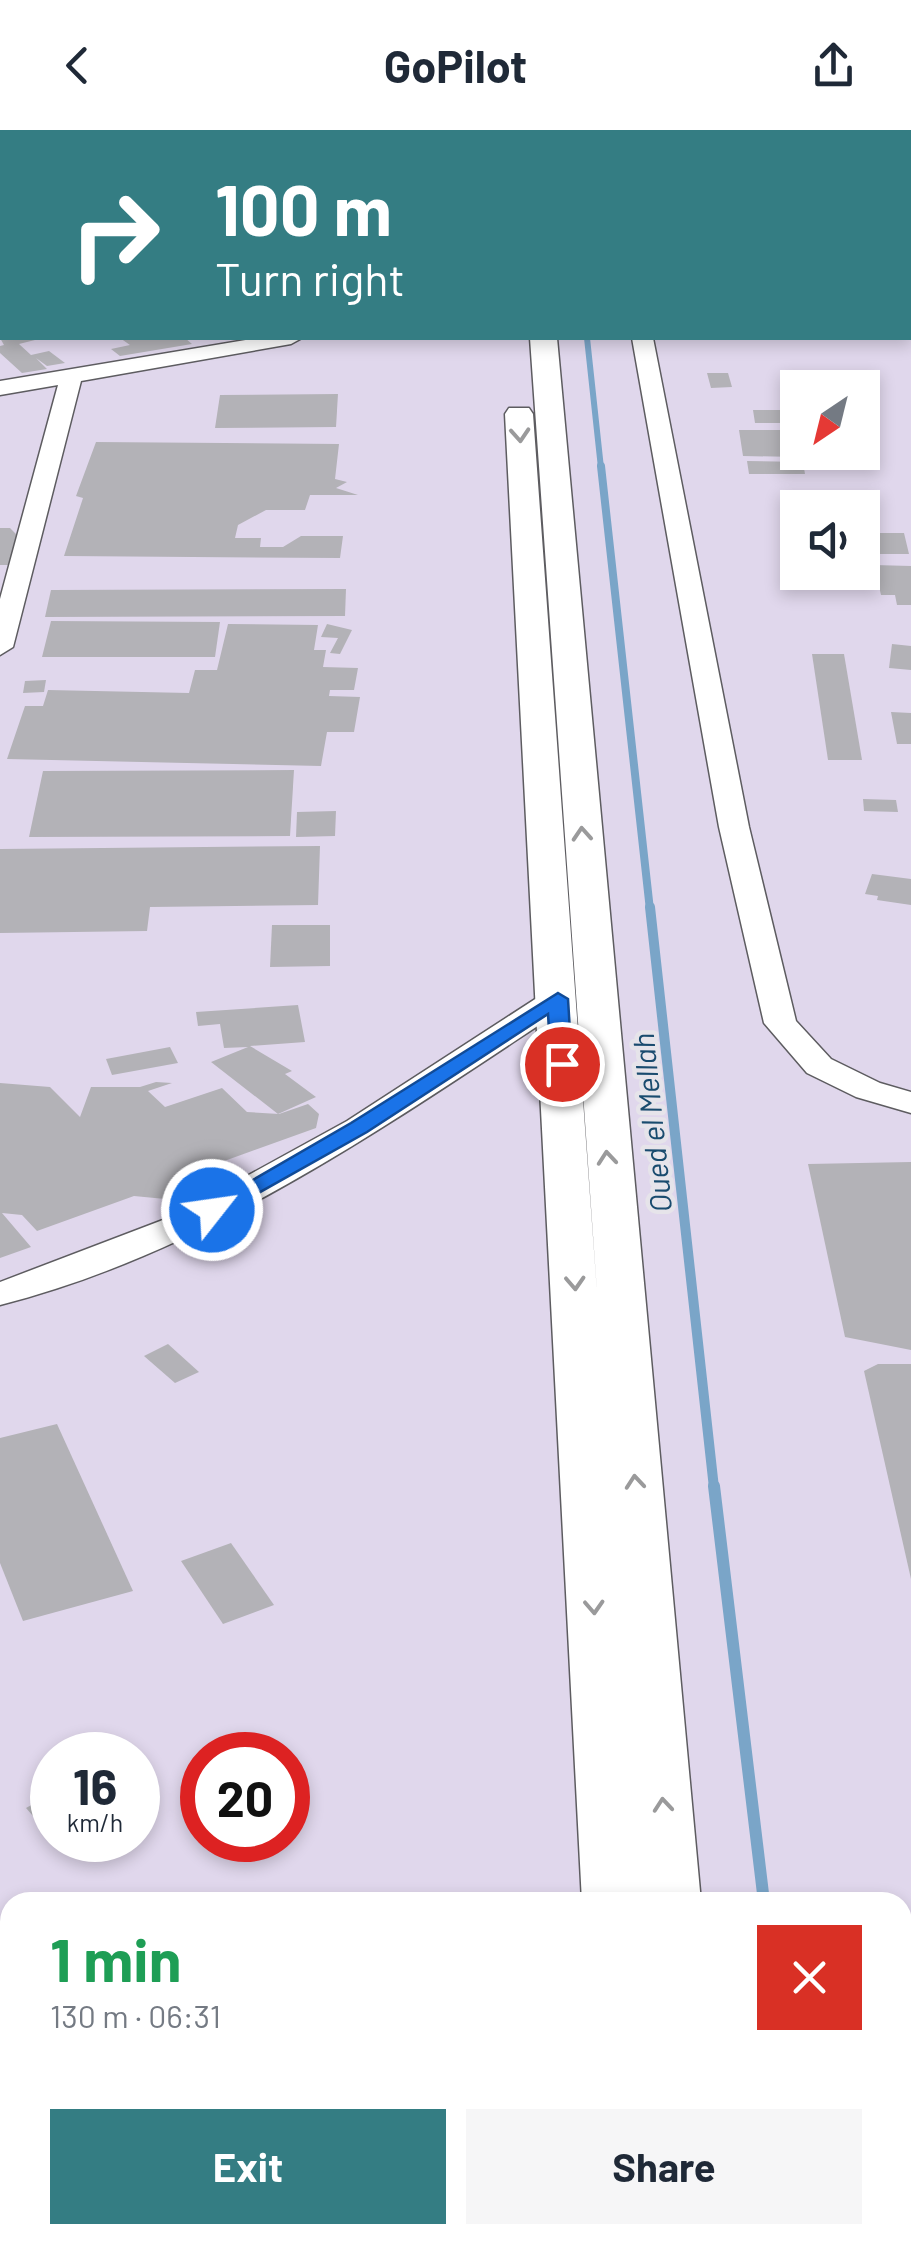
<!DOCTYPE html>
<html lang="en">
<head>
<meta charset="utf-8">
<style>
  body { margin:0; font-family:Barlow,sans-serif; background:#f6f6f7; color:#1f2937; height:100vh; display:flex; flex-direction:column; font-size:38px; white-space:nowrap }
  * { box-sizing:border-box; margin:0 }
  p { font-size:32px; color:#747a83 }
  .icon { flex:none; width:55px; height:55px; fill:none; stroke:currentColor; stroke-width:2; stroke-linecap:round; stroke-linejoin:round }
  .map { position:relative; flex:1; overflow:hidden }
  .side { position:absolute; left:0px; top:1762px; width:912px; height:352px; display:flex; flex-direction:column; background:#fff; border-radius:30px 30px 0 0; box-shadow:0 5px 15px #0003 }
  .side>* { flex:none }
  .banner { position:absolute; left:0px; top:0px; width:912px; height:210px; box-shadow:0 5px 15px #0003; background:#347d83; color:#fff; overflow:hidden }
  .needle { width:65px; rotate:215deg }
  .buttons { position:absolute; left:780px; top:240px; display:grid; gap:20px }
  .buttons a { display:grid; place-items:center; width:100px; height:100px; border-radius:0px; background:#fff; box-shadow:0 5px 15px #0003; font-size:50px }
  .speed { position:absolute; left:30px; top:1602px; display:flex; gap:20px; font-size:50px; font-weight:700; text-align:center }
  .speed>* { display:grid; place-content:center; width:130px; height:130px; border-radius:50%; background:#fff; box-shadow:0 5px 15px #0003; line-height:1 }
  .speed small { font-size:25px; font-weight:400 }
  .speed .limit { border:15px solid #d22; background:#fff; color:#111 }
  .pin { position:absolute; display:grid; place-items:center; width:85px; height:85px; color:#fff; margin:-42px; border:5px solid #fff; border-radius:50%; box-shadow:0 2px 10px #0007 }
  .me { position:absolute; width:110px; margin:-55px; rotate:60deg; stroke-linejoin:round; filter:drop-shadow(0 0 8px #0008) }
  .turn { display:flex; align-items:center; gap:35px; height:210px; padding:0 50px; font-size:45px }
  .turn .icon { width:130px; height:130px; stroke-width:2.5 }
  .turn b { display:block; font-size:70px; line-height:85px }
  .round { display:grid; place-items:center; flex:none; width:105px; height:105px; border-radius:0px; background:#f6f6f7 }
  .overview { display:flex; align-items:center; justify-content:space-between; height:170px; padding:0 50px }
  h1 { font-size:60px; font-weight:700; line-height:75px; color:#1e9e55 }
  .action { display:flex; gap:20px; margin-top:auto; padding:20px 50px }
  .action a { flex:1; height:115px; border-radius:0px; background:#347d83; color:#fff; font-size:40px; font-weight:700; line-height:115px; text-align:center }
  .action a+a { background:#f6f6f7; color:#1f2937 }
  header { display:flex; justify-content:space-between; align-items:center; height:130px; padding:0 50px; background:#fff; font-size:45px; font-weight:700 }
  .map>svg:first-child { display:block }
</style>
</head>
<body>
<header><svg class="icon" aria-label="back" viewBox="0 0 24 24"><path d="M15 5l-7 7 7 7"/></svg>GoPilot<svg class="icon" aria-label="share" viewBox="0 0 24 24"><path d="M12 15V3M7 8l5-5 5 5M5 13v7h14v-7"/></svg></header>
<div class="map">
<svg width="911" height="2114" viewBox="0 0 911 2114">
  <rect width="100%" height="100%" fill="#e6e4ea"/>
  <path fill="#e0d7ec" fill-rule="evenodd" d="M 489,0 L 911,0 L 911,2114 L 0,2114 L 0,135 L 2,208 L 910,208 L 910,2 ZM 798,258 L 862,258 L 862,322 L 798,322 ZM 798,378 L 862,378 L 862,442 L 798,442 ZM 52,1625 L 138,1625 L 138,1710 L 52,1710 ZM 202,1625 L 288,1625 L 288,1710 L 202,1710 ZM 10,1772 L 902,1772 L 902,2105 L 10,2105 Z"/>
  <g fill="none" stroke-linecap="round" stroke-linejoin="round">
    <path stroke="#7aa5c8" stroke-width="6" d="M 587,208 L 601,338"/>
    <path stroke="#7aa5c8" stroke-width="8" d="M 601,336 L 650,780"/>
    <path stroke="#7aa5c8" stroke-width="10" d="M 650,777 L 714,1358"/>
    <g stroke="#7aa5c8" stroke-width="12">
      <path d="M 714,1356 L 764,1772"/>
      <path d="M 804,2105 L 805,2114"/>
    </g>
  </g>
  <g fill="#b3b2b7">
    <path d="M 0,208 L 43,208 L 19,214 L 31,225 L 49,221 L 65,233 L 47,236 L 36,228 L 47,239 L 22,243 L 0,223 L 0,216 L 4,215 Z"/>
    <path d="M 120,208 L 185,208 L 192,214 L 120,226 L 111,219 L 130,215 Z"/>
    <path d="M 707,243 L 728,243 L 732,257 L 711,258 Z"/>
    <path d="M 338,264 L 336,297 L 215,298 L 220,265 Z"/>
    <path d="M 753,280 L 780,280 L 783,293 L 755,293 Z"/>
    <path d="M 739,300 L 792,300 L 797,327 L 743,326 Z"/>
    <path d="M 96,312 L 339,314 L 335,349 L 347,352 L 336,358 L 358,365 L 310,365 L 305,380 L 266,380 L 238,395 L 235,408 L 261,408 L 260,417 L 283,417 L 301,406 L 343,406 L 340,428 L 64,426 L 83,368 L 76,366 Z"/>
    <path d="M 747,331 L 803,332 L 805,344 L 749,344 Z"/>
    <path d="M 0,398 L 10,398 L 17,405 L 11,426 L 13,435 L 0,435 Z"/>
    <path d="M 862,403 L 904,403 L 909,424 L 871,424 L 868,412 L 862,412 Z"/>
    <path d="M 874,435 L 911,436 L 911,475 L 897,475 L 895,465 L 881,465 Z"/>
    <path d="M 346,459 L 345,486 L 45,487 L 51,460 Z"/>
    <path d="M 51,491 L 220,492 L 215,527 L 42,527 Z"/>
    <path d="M 228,494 L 318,495 L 314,520 L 326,520 L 323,537 L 358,538 L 354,560 L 330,560 L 329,566 L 360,567 L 354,602 L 327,602 L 321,636 L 7,629 L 25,576 L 43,576 L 48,560 L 189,563 L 195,540 L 217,540 Z"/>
    <path d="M 327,494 L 352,500 L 340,524 L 330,523 L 338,508 L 321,507 Z"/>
    <path d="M 892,514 L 911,516 L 911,540 L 889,538 Z"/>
    <path d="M 812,524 L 844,524 L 862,630 L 828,630 Z"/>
    <path d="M 46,550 L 44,562 L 23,563 L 25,551 Z"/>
    <path d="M 891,582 L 911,583 L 911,614 L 897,614 Z"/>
    <path d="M 294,640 L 290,706 L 29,707 L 43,641 Z"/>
    <path d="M 863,669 L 896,670 L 898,682 L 864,681 Z"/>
    <path d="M 336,681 L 335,706 L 296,707 L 297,682 Z"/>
    <path d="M 320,716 L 318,775 L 150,777 L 147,801 L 0,803 L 0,719 Z"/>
    <path d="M 872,744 L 911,749 L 911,775 L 877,770 L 878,766 L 865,764 Z"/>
    <path d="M 272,795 L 330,795 L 330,836 L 270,837 Z"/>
    <path d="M 298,875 L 305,912 L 250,916 L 292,941 L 285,944 L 316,967 L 278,984 L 211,932 L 248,917 L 224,918 L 220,894 L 198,896 L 196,882 Z"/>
    <path d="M 170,917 L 178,933 L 112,945 L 106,929 Z"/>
    <path d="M 156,952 L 172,953 L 148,961 L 165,977 L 222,958 L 247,982 L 279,984 L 308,974 L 319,984 L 316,998 L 205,1038 L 199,1056 L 165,1069 L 134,1066 L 37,1101 L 22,1085 L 2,1083 L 31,1117 L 0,1128 L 0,953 L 50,957 L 80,987 L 91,957 L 140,957 Z"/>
    <path d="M 911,1032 L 911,1220 L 845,1207 L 808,1034 Z"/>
    <path d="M 168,1214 L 199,1242 L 175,1253 L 144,1226 Z"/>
    <path d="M 878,1234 L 911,1234 L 911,1449 L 864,1241 Z"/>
    <path d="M 57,1294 L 133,1461 L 23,1491 L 0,1433 L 0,1308 Z"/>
    <path d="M 231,1413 L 274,1475 L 223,1494 L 181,1431 Z"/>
    <path d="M 49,1665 L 52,1698 L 46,1701 L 26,1678 Z"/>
  </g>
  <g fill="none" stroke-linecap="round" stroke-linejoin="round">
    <defs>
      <g id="minor">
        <rect x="910" y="10" width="1" height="10"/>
        <path d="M 2,123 L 2,135 L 0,136 L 0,124 Z"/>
        <path d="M 257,208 L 302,208 L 291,214 L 81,251 L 13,517 L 0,525 L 0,469 L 58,255 L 0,265 L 0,251 Z"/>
        <path d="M 632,208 L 653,208 L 749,697 L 796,891 L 831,929 L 880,953 L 911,962 L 911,983 L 856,967 L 807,943 L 764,893 L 719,697 Z"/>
        <path d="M 557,859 L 568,862 L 573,869 L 568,876 C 390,993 209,1122 0,1175 L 0,1152 L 176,1085 L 347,991 L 546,862 Z"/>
      </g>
      <g id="major">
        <path d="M 519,0 L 541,0 L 542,2 L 520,2 Z"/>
        <path d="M 530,208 L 557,208 L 701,1772 L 582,1772 L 505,284 L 509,278 L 529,278 L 533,284 L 597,1162 Z"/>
        <path d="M 599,2105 L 665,2105 L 666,2114 L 598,2114 Z"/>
        <path d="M 666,2105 L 732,2105 L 734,2114 L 666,2114 Z"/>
      </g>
    </defs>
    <use href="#minor" stroke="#5d5c60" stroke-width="3"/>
    <use href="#major" stroke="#5d5c60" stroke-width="3"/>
    <use href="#minor" fill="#fff" fill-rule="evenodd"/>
    <use href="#major" fill="#fff" fill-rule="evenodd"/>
  </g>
  <defs><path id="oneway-chevron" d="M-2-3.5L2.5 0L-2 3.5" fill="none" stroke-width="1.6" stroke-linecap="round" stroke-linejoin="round" transform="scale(2.5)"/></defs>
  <g stroke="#9a9a9b">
    <use href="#oneway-chevron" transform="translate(520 305) rotate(86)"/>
    <use href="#oneway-chevron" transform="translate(582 704) rotate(-94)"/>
    <use href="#oneway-chevron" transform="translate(607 1028) rotate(-95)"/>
    <use href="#oneway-chevron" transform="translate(575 1153) rotate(87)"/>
    <use href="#oneway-chevron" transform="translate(635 1352) rotate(-95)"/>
    <use href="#oneway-chevron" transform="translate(594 1477) rotate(87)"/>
    <use href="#oneway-chevron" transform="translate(663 1675) rotate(-95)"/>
  </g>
  <path fill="#1a73e8" stroke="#114b97" stroke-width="2.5" d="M 558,863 L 568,869 L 572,934 L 569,939 L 562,941 L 551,934 L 548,884 L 367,1002 L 221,1084 L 212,1086 L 201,1080 L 351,993 Z"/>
  <g text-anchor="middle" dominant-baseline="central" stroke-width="9" stroke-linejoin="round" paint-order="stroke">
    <g font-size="30" font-style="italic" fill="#194b6e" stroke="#e6e4ea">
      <text transform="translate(651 993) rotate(-96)">Oued el Mellah</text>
    </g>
  </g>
</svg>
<div class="buttons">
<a><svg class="needle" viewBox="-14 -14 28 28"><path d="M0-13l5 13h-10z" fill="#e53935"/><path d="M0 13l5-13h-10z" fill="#747a83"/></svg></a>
<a><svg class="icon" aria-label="sound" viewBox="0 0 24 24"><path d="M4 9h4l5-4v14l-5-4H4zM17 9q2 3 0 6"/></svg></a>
</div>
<div class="speed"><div>16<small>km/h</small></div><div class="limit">20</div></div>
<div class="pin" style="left:562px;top:934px;background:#d93025"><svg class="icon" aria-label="arrive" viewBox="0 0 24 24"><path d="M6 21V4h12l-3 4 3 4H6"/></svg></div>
<svg class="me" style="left:212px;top:1080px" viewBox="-20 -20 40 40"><circle r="17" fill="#1a73e8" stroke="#fff" stroke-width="3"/><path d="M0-11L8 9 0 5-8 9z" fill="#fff"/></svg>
<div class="banner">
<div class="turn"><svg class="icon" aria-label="right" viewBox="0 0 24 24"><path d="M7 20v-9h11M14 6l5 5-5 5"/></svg><div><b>100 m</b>Turn right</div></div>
</div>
<section class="side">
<div class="overview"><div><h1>1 min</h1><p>130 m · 06:31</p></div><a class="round" style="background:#d93025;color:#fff"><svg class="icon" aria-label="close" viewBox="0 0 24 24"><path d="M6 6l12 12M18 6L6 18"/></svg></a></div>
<div class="action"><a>Exit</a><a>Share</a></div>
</section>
</div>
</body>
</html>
